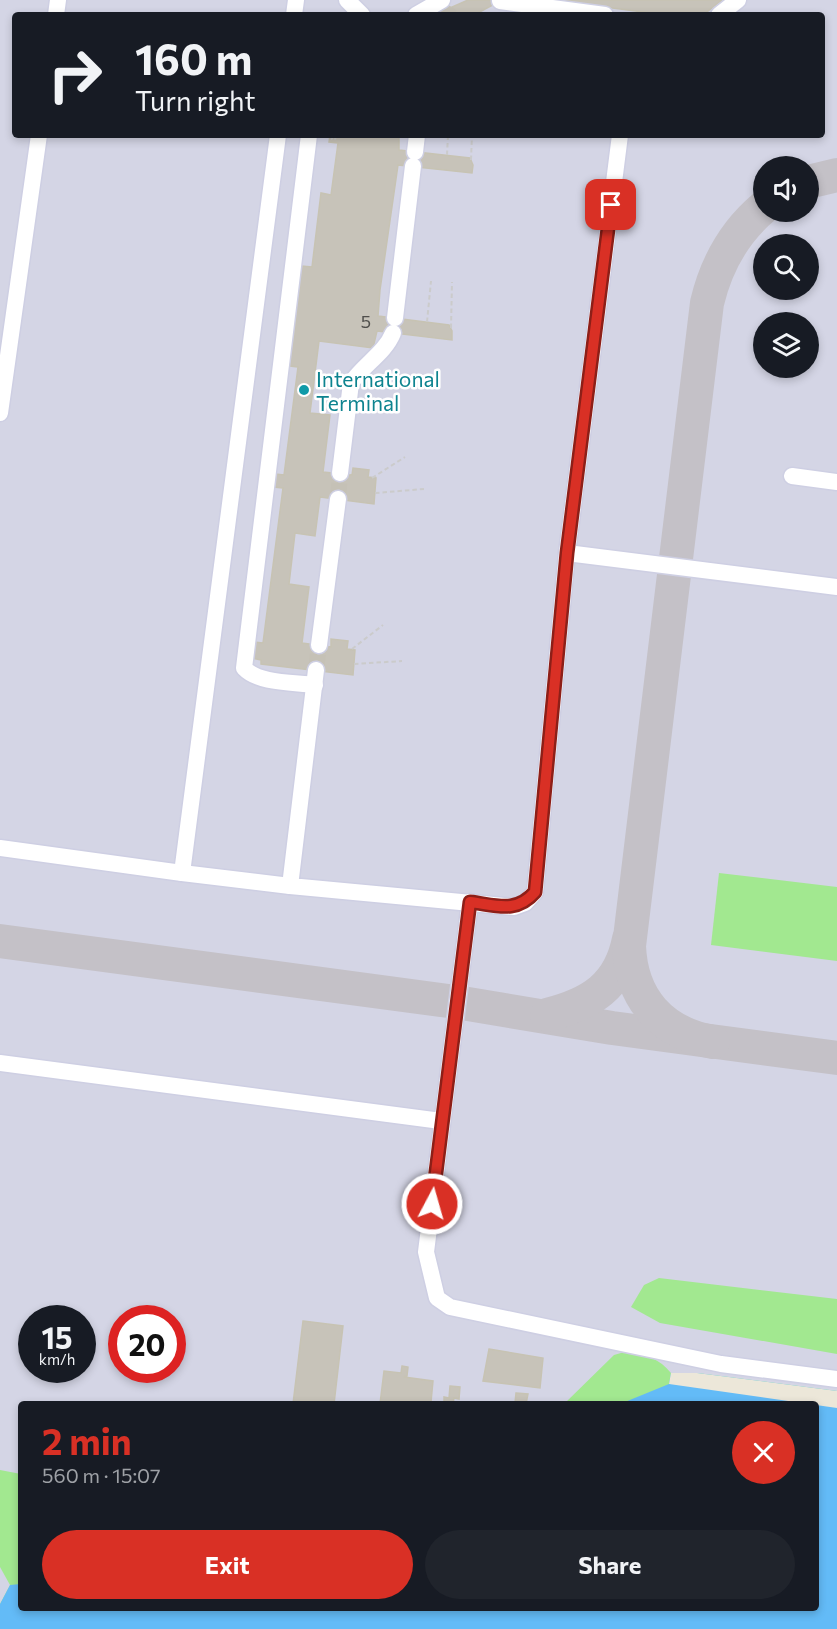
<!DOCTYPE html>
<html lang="en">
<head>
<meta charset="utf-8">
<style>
  body { margin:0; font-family:Commissioner,sans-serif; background:#20242c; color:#f1f3f6; height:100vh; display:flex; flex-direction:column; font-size:22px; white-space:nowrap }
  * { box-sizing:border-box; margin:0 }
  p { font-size:20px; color:#9ea1a6 }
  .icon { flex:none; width:33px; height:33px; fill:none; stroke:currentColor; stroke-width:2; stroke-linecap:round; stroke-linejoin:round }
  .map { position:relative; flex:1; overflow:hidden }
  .drawer { position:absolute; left:18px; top:1401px; width:801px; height:210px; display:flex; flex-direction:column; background:#171b24; border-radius:6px; box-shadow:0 3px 9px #0003 }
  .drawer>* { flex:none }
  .banner { position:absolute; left:12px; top:12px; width:813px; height:126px; border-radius:6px; box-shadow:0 3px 9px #0003; background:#171b24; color:#f1f3f6; overflow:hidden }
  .controls { position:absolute; left:753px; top:156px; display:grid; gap:12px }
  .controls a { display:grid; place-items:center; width:66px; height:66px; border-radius:50%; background:#171b24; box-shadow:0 3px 9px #0003; font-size:30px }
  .speed { position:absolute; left:18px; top:1305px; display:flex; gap:12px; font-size:30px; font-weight:700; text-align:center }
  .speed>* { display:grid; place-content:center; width:78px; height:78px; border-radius:50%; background:#171b24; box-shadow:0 3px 9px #0003; line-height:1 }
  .speed small { font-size:15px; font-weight:400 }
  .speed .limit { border:9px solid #d22; background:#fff; color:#111 }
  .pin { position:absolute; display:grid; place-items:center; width:51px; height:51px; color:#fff; margin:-26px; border-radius:12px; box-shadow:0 3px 9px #0006 }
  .me { position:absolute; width:66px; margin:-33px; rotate:6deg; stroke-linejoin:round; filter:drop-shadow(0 0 4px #0008) }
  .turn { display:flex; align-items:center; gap:21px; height:126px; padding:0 24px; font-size:27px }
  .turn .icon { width:78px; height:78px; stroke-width:2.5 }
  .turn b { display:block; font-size:42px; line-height:51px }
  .round { display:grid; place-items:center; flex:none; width:63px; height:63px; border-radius:32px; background:#20242c }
  .head { display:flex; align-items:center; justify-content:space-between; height:102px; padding:0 24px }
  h1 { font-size:36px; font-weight:700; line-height:45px; color:#d93025 }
  .cta { display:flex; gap:12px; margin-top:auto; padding:12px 24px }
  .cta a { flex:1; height:69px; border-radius:36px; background:#d93025; color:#fff; font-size:24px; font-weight:700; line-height:69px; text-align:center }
  .cta a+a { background:#20242c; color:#f1f3f6 }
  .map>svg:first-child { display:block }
</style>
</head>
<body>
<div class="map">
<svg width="837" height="1629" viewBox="0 0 837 1629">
  <rect width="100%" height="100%" fill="#ece7d9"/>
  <path fill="#d4d5e5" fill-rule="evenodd" d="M 0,0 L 837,0 L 837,1391 L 697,1373 L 620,1404 L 21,1404 L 21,1584 L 10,1585 L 0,1604 ZM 15,15 L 822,15 L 822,135 L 15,135 ZM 764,166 L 808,166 L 808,212 L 764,212 ZM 764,244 L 808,244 L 808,290 L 764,290 ZM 764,322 L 808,322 L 808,368 L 764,368 ZM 32,1318 L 82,1318 L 82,1370 L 32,1370 ZM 122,1318 L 172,1318 L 172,1370 L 122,1370 Z"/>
  <g fill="#a2e890">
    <path d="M 719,873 L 837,887 L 837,961 L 711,945 Z"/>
    <path d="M 659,1278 L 837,1299 L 837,1354 L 660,1323 L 631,1307 L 644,1285 Z"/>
    <path d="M 628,1351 C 645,1354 660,1359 671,1373 L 697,1373 L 837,1391 L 837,1629 L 0,1629 L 0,1604 L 10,1585 L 0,1567 L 0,1470 L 21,1474 L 21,1608 L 816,1608 L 816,1404 L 564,1404 L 614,1355 Z"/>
  </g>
  <path fill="#63bbf7" d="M 671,1373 L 697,1373 L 837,1391 L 837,1629 L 0,1629 L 0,1604 L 10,1585 L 21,1584 L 21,1608 L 816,1608 L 816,1404 L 620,1404 L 669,1384 Z"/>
  <path fill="#ece7d9" d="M 671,1373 L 697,1373 L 837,1391 L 837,1408 L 669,1384 Z"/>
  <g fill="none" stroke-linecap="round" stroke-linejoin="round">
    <g stroke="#c4c1c7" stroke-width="34">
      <path d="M 808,182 L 837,175"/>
      <path d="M 0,941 L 456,1002 L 612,1028 L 837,1058"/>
      <path d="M 547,1015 C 591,1004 620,986 629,939"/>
      <path d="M 713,1042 C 662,1033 631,999 629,946 L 707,303 C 716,265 733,233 764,207"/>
    </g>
  </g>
  <g fill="#c7c3b9" stroke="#c7c3b3" stroke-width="1.5">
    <path d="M 468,0 L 502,0 L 474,15 L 434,15 Z"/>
    <path d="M 551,0 L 722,0 L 703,15 L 666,15 Z"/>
    <path d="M 330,135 L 399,135 L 399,150 L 470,158 L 473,165 L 472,173 L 398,165 L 380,290 L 378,316 L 449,325 L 452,331 L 452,340 L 377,331 L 373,348 L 319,341 L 310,413 L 330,415 L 323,472 L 352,475 L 353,468 L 369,470 L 368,477 L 376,478 L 374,504 L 320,497 L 315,536 L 295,533 L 289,584 L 309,587 L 302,643 L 331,647 L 331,639 L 348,641 L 347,649 L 355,650 L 353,675 L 261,664 L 261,660 L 251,658 L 253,642 L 263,643 L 283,488 L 274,487 L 276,474 L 284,475 L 298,367 L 290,366 L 302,266 L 312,267 L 321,193 L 331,195 L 338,143 L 329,142 Z"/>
    <path d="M 303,1321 L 343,1326 L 334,1404 L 293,1404 Z"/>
    <path d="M 489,1349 L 543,1358 L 540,1388 L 483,1381 Z"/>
    <path d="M 402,1366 L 408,1367 L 407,1376 L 404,1377 L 433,1381 L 431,1402 L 439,1404 L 380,1404 L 384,1371 L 401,1373 Z"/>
    <path d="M 450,1386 L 460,1387 L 459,1399 L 454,1398 L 453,1404 L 444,1404 L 444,1397 L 449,1398 Z"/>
    <path d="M 516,1393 L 528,1394 L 526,1404 L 515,1403 Z"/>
  </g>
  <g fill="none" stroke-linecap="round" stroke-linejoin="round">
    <g stroke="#c5c1b6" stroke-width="16" stroke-dasharray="16 8" stroke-linecap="butt">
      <path d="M 444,15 L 450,6"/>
      <path d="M 338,499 L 340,473"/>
      <path d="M 316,670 L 319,645"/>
    </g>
    <defs>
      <g id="minor">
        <path d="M 347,0 L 362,15"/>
        <path d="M 500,1 L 605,15"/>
        <path d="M 56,15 L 58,0"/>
        <path d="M 294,15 L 296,0"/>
        <path d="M 416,15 L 442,0"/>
        <path d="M 719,15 L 738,0"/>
        <path d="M 278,135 L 182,873 L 290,886"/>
        <path d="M 309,135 L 244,668 C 259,684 294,682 315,685"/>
        <path d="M 415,152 L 417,135"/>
        <path d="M 395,318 L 413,166"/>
        <path d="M 0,413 L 39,135"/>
        <path d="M 340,473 L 351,383 C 364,364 385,353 393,333"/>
        <path d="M 792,476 L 837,482"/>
        <path d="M 567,553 L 837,587"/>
        <path d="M 319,645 L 338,499"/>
        <path d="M 316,670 L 290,886 L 514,907 L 525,903 L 535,892 L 567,553 L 620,135"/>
        <path d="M 0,848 L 182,873"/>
        <path d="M 470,902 L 426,1252 L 437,1298 L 450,1307 L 721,1364 L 837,1379"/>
        <path d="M 0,1063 L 441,1121"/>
      </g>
    </defs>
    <use href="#minor" stroke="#cecfe3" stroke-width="19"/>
    <g stroke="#cbcbcb" stroke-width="2" stroke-dasharray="4.5 3" stroke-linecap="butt">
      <path d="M 332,135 L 332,139 L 335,140 L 336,135"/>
      <path d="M 447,155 L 448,135"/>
      <path d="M 471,160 L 472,135"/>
      <path d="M 427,322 L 431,281"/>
      <path d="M 451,328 L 452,282"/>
      <path d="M 372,478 L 405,457"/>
      <path d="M 375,493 L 424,489"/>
      <path d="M 352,649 L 383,625"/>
      <path d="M 354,664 L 402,661"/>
    </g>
    <use href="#minor" stroke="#fff" stroke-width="16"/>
  </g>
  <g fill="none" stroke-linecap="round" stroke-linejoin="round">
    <defs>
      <path id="route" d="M 432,1204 L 470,902 C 496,905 516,914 535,892 L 567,553 L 611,205"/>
    </defs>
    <use href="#route" stroke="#8d1f18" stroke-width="15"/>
    <use href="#route" stroke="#d93025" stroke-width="10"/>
  </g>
  <circle fill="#0f9aa8" stroke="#fff" stroke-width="2" cx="304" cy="390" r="6"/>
  <g text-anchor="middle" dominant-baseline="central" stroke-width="5" stroke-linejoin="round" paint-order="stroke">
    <g font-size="18" fill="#504f4c">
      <text x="366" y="321">5</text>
    </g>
    <g font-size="21" fill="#0d838f" stroke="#fff" text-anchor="start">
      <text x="316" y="378">International<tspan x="316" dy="24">Terminal</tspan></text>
    </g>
  </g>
</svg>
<div class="controls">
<a><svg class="icon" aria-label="sound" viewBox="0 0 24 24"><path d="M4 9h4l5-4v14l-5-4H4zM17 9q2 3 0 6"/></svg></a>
<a><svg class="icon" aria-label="search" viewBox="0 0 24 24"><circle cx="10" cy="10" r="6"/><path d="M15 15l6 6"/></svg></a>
<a><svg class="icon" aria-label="layers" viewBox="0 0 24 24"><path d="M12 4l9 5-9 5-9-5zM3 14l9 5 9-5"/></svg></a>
</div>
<div class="speed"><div>15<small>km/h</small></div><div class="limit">20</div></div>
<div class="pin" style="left:611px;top:205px;background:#d93025"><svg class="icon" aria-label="arrive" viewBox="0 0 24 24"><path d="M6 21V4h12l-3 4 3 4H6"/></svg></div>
<svg class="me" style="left:432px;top:1204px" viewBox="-20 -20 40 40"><circle r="17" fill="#d93025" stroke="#fff" stroke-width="3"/><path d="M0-11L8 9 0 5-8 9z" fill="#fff"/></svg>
<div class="banner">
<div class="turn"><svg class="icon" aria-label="right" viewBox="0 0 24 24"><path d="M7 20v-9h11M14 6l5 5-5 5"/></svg><div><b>160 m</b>Turn right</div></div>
</div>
<section class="drawer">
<div class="head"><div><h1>2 min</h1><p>560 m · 15:07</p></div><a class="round" style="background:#d93025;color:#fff"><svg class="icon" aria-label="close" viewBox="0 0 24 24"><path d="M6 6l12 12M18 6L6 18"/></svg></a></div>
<div class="cta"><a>Exit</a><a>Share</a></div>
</section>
</div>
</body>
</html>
